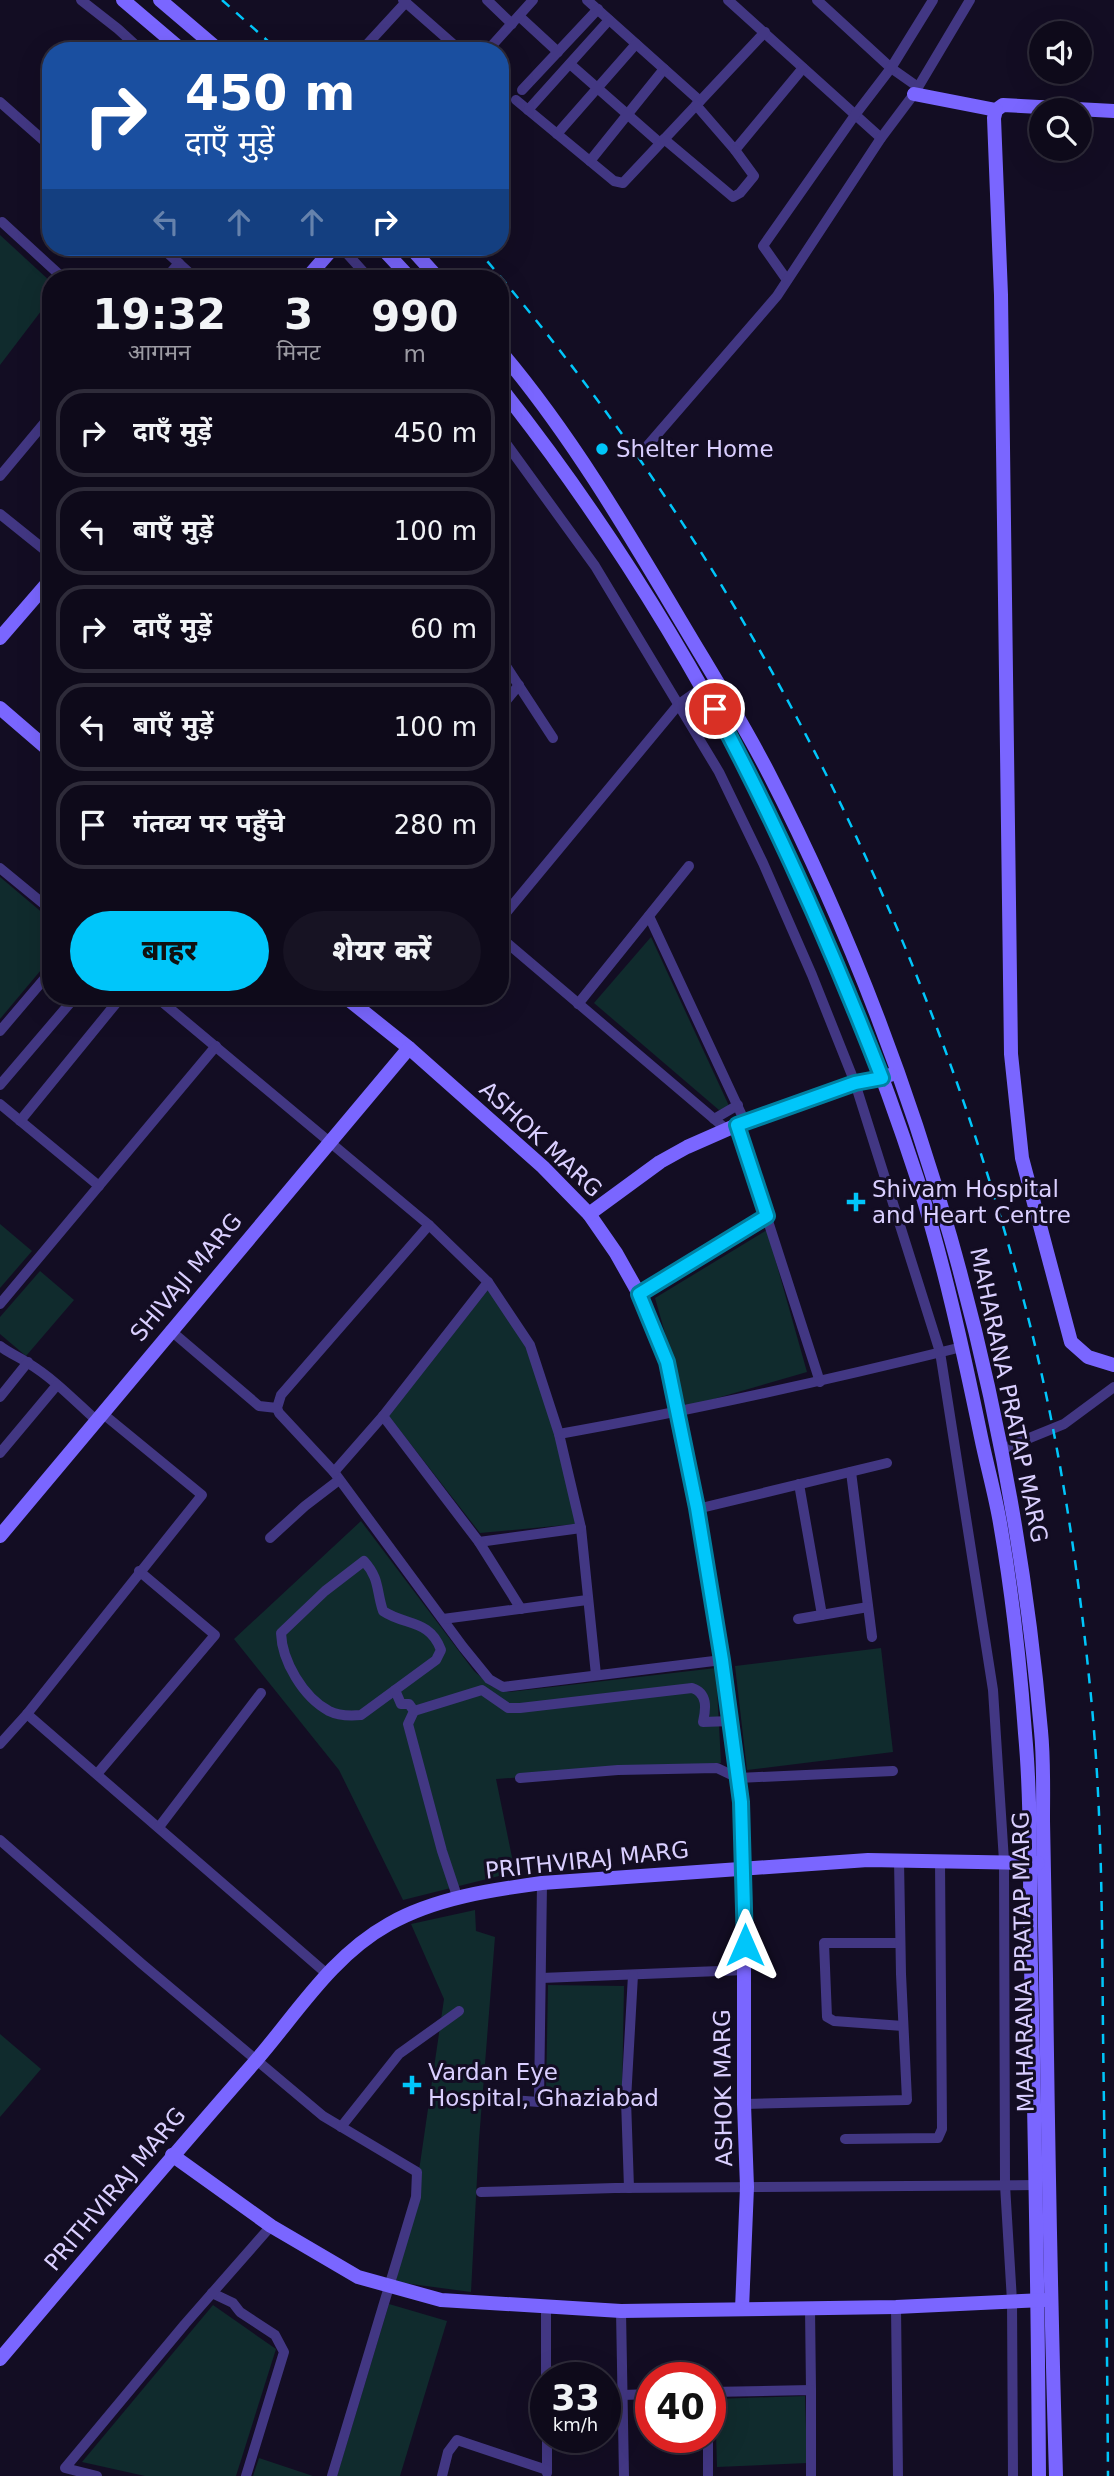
<!DOCTYPE html>
<html lang="hi">
<head>
<meta charset="utf-8">
<style>
  body { margin:0; font-family:"DejaVu Sans","Noto Sans Devanagari",sans-serif; background:#171323; color:#f1f3f6; height:100vh; display:flex; flex-direction:column; font-size:26px; white-space:nowrap }
  * { box-sizing:border-box; margin:0 }
  p { font-size:23px; color:#9b9aa2 }
  .icon { flex:none; width:38px; height:38px; fill:none; stroke:currentColor; stroke-width:2; stroke-linecap:round; stroke-linejoin:round }
  .map { position:relative; flex:1; overflow:hidden }
  .side { position:absolute; left:42px; top:270px; width:467px; height:735px; display:flex; flex-direction:column; background:#0e0a1a; border-radius:28px; box-shadow:0 7px 28px #0002,0 0 0 2px #2e2b39 }
  .side>* { flex:none }
  .banner { position:absolute; left:42px; top:42px; width:467px; height:214px; border-radius:28px; box-shadow:0 7px 28px #0002,0 0 0 2px #2e2b39; background:#1a4fa0; color:#fff; overflow:hidden }
  .controls { position:absolute; left:1029px; top:21px; display:grid; gap:14px }
  .controls a { display:grid; place-items:center; width:63px; height:63px; border-radius:50%; background:#0e0a1a; box-shadow:0 7px 28px #0002,0 0 0 2px #2e2b39; font-size:35px }
  .speed { position:absolute; left:530px; top:2362px; display:flex; gap:14px; font-size:35px; font-weight:700; text-align:center }
  .speed>* { display:grid; place-content:center; width:91px; height:91px; border-radius:50%; background:#0e0a1a; box-shadow:0 7px 28px #0002,0 0 0 2px #2e2b39; line-height:1 }
  .speed small { font-size:18px; font-weight:400 }
  .speed .limit { border:10px solid #d22; background:#fff; color:#111 }
  .pin { position:absolute; display:grid; place-items:center; width:60px; height:60px; color:#fff; margin:-30px; border:4px solid #fff; border-radius:50%; box-shadow:0 2px 7px #0007 }
  .me { position:absolute; width:77px; margin:-38px; rotate:0deg; stroke-linejoin:round; filter:drop-shadow(0 0 5px #0008) }
  .turn { display:flex; align-items:center; gap:24px; height:147px; padding:0 28px; font-size:32px }
  .turn .icon { width:91px; height:91px; stroke-width:2.5 }
  .turn b { display:block; font-size:49px; line-height:60px }
  .lanes { display:flex; align-items:center; height:66px; padding:0 28px; background:#0003; justify-content:center; gap:35px; direction:ltr }
  .lanes .off { opacity:.35 }
  .eta { display:flex; justify-content:space-evenly; align-items:center; height:119px; text-align:center }
  .eta b { font-size:42px; font-weight:800; line-height:49px }
  .primary-button { display:flex; gap:14px; margin-top:auto; padding:14px 28px }
  .primary-button a { flex:1; height:80px; border-radius:42px; background:#00c6fa; color:#111; font-size:28px; font-weight:800; line-height:80px; text-align:center }
  .primary-button a+a { background:#171323; color:#f1f3f6 }
  ul { padding:0; list-style:none }
  li { display:flex; align-items:center; gap:21px; height:88px; margin:0 14px 10px; padding:0 14px; border:4px solid #2e2b39; border-radius:28px }
  li div { flex:1 }
  li b { display:block; font-size:26px }
  li em { font-style:normal }
  .map>svg:first-child { display:block }
</style>
</head>
<body>
<div class="map">
<svg width="1114" height="2476" viewBox="0 0 1114 2476">
  <rect width="100%" height="100%" fill="#130d23"/>
  <g fill="#102b2d">
    <path d="M 0,235 L 51,282 L 51,298 L 0,365 Z"/>
    <path d="M 0,877 L 51,920 L 51,958 L 0,1019 Z"/>
    <path d="M 651,937 L 730,1108 L 719,1110 L 594,1003 Z"/>
    <path d="M 0,1224 L 32,1251 L 0,1288 Z"/>
    <path d="M 767,1230 L 807,1372 L 686,1407 L 655,1298 Z"/>
    <path d="M 40,1271 L 74,1300 L 26,1356 L 0,1334 L 0,1317 Z"/>
    <path d="M 488,1290 L 529,1347 L 561,1440 L 576,1524 L 480,1533 L 388,1415 Z"/>
    <path d="M 361,1521 L 474,1671 L 491,1686 L 509,1692 L 716,1668 L 721,1763 L 496,1779 L 515,1872 L 403,1900 L 339,1770 L 234,1639 Z"/>
    <path d="M 881,1648 L 893,1752 L 747,1770 L 735,1666 Z"/>
    <path d="M 475,1910 L 476,1931 L 495,1937 L 479,2140 L 471,2292 L 396,2282 L 420,2164 L 444,1999 L 411,1924 Z"/>
    <path d="M 548,1985 L 624,1986 L 622,2096 L 546,2095 Z"/>
    <path d="M 0,2034 L 41,2069 L 0,2117 Z"/>
    <path d="M 389,2304 L 447,2321 L 400,2476 L 337,2476 Z"/>
    <path d="M 213,2305 L 276,2349 L 236,2476 L 145,2476 L 82,2462 Z"/>
    <path d="M 805,2396 L 807,2463 L 717,2467 L 715,2399 Z"/>
    <path d="M 259,2458 L 313,2476 L 253,2476 Z"/>
  </g>
  <g fill="none" stroke-linecap="round" stroke-linejoin="round">
    <g stroke="#423783" stroke-width="10">
      <path d="M 81,0 L 118,29 L 142,51"/>
      <path d="M 403,0 L 461,51"/>
      <path d="M 487,0 L 512,24"/>
      <path d="M 587,0 L 700,101"/>
      <path d="M 728,0 L 881,138"/>
      <path d="M 817,0 L 891,68 L 918,87"/>
      <path d="M 519,16 L 558,52"/>
      <path d="M 361,51 L 406,2"/>
      <path d="M 487,51 L 533,0"/>
      <path d="M 570,64 L 660,143"/>
      <path d="M 522,90 L 598,9"/>
      <path d="M 516,100 L 614,181 L 623,183 L 765,32"/>
      <path d="M 0,102 L 51,147"/>
      <path d="M 696,105 L 735,150 L 803,68"/>
      <path d="M 528,110 L 609,20"/>
      <path d="M 557,134 L 636,44"/>
      <path d="M 664,139 L 733,197 L 740,193 L 754,176 L 735,150"/>
      <path d="M 590,161 L 664,69"/>
      <path d="M 2,222 L 63,278"/>
      <path d="M 161,247 L 195,278"/>
      <path d="M 341,247 L 369,278"/>
      <path d="M 166,278 L 179,263"/>
      <path d="M 787,280 L 763,246 L 855,115 L 891,68 L 933,0"/>
      <path d="M 500,435 L 595,566 L 719,772 L 763,863 L 812,975 L 855,1083 L 940,1352 L 993,1690 L 1004,1861 L 1005,2185 L 1012,2301 L 1013,2476"/>
      <path d="M 648,445 L 777,296 L 881,138 L 914,94 L 970,0"/>
      <path d="M 0,476 L 51,415"/>
      <path d="M 0,514 L 51,555"/>
      <path d="M 500,657 L 553,738"/>
      <path d="M 500,708 L 519,685"/>
      <path d="M 0,868 L 51,910"/>
      <path d="M 649,916 L 745,1122"/>
      <path d="M 500,920 L 679,704 L 703,687 L 716,681"/>
      <path d="M 500,937 L 726,1129"/>
      <path d="M 155,996 L 429,1225 L 488,1282 L 530,1345 L 559,1434 L 581,1528 L 596,1675"/>
      <path d="M 578,1004 L 689,866"/>
      <path d="M 0,1031 L 51,971"/>
      <path d="M 0,1085 L 76,996"/>
      <path d="M 0,1104 L 99,1186"/>
      <path d="M 714,1119 L 738,1105"/>
      <path d="M 20,1121 L 122,996"/>
      <path d="M 737,1125 L 820,1382"/>
      <path d="M 429,1225 L 281,1395 L 277,1408 L 279,1413 L 334,1472 L 463,1647 L 489,1679 L 503,1687 L 722,1660"/>
      <path d="M 639,1294 L 767,1216"/>
      <path d="M 0,1304 L 216,1046"/>
      <path d="M 170,1330 L 259,1406 L 277,1408"/>
      <path d="M 0,1346 C 9,1353 19,1357 28,1363 C 53,1378 75,1401 96,1420"/>
      <path d="M 0,1397 L 28,1362"/>
      <path d="M 383,1416 L 479,1542 L 581,1528"/>
      <path d="M 559,1434 C 695,1410 828,1380 962,1347"/>
      <path d="M 1000,1450 L 1064,1424 L 1114,1387"/>
      <path d="M 0,1453 L 57,1385"/>
      <path d="M 334,1472 L 383,1416 L 488,1282"/>
      <path d="M 851,1472 L 872,1637"/>
      <path d="M 799,1484 L 822,1615"/>
      <path d="M 697,1509 L 887,1463"/>
      <path d="M 270,1538 L 305,1506 L 339,1480"/>
      <path d="M 479,1542 L 521,1609"/>
      <path d="M 364,1561 C 380,1579 376,1590 383,1611 C 405,1626 430,1619 441,1650 L 436,1660 L 361,1715 C 350,1716 339,1716 329,1711 C 303,1697 282,1661 281,1633 L 325,1591 Z"/>
      <path d="M 443,1619 L 587,1600"/>
      <path d="M 798,1619 L 868,1607"/>
      <path d="M 395,1690 L 401,1704 L 409,1704 L 414,1711 L 408,1724 L 442,1851 L 458,1899"/>
      <path d="M 414,1711 L 482,1690 L 508,1708 L 520,1708 L 692,1688 C 708,1693 706,1709 703,1722 L 731,1721"/>
      <path d="M 27,1714 L 327,1974"/>
      <path d="M 0,1744 L 27,1714 L 202,1495 L 102,1413"/>
      <path d="M 97,1774 L 215,1635 L 139,1571"/>
      <path d="M 520,1778 L 618,1770 L 717,1768 L 738,1778 L 893,1771"/>
      <path d="M 159,1827 L 261,1693"/>
      <path d="M 0,1840 L 142,1964 L 323,2116 L 417,2172 L 416,2197 L 332,2476"/>
      <path d="M 900,1943 L 824,1943 L 827,2017 L 834,2021 L 903,2026"/>
      <path d="M 541,1978 L 745,1970"/>
      <path d="M 497,2099 L 539,2102 L 626,2100"/>
      <path d="M 539,2102 L 542,1883"/>
      <path d="M 744,2104 L 907,2100 L 901,1974 L 899,1860"/>
      <path d="M 341,2127 L 399,2054 L 459,2011"/>
      <path d="M 845,2139 L 938,2138 L 942,2129 L 940,1860"/>
      <path d="M 629,2188 L 626,2100 L 633,1975"/>
      <path d="M 481,2192 L 615,2188 L 1036,2185"/>
      <path d="M 212,2293 L 233,2303 L 240,2312 L 275,2335 L 284,2352 L 246,2476"/>
      <path d="M 546,2307 L 546,2378"/>
      <path d="M 896,2307 L 898,2476"/>
      <path d="M 810,2308 L 811,2390"/>
      <path d="M 621,2311 L 624,2476"/>
      <path d="M 710,2392 L 811,2390 L 811,2476"/>
      <path d="M 623,2395 L 651,2394"/>
      <path d="M 547,2438 L 547,2473"/>
      <path d="M 708,2438 L 708,2476"/>
      <path d="M 97,2476 L 65,2468 L 185,2324 L 271,2226"/>
      <path d="M 442,2476 L 448,2452 L 457,2440 L 547,2470"/>
    </g>
    <g stroke="#7a66ff" stroke-width="14">
      <path d="M 123,0 L 183,51"/>
      <path d="M 160,0 L 220,51"/>
      <path d="M 914,94 L 996,110 L 1003,105 L 1114,111"/>
      <path d="M 996,110 L 994,118 L 1001,295 L 1011,1054 L 1022,1158 L 1071,1342 L 1088,1357 L 1114,1365"/>
      <path d="M 381,247 L 410,278"/>
      <path d="M 410,247 L 438,278"/>
      <path d="M 307,278 L 334,247"/>
      <path d="M 500,351 C 569,432 628,532 682,623 C 711,672 741,720 767,770 C 920,1066 1012,1400 1041,1731 C 1044,1761 1043,1791 1043,1821 C 1044,1874 1045,1926 1046,1979 C 1048,2145 1051,2310 1056,2476"/>
      <path d="M 500,387 C 686,622 824,894 917,1178 C 944,1263 963,1350 981,1437 C 987,1466 995,1494 1000,1523 C 1012,1592 1020,1663 1025,1733 C 1032,1809 1029,1889 1031,1966 C 1035,2136 1038,2306 1039,2476"/>
      <path d="M 0,638 L 51,579"/>
      <path d="M 0,708 L 51,752"/>
      <path d="M 344,996 L 409,1048 L 543,1167 L 589,1214 L 616,1253 L 643,1301 L 667,1362 L 697,1509 L 722,1660 L 741,1802 L 744,1868 L 744,2104 L 747,2187 L 742,2309"/>
      <path d="M 589,1214 L 660,1162 L 687,1147 L 737,1125 L 855,1083 L 890,1075"/>
      <path d="M 0,1536 L 409,1048"/>
      <path d="M 172,2155 L 271,2226 L 358,2277 L 441,2300 L 621,2311 L 896,2307 L 1044,2300"/>
      <path d="M 0,2359 C 84,2260 167,2162 253,2064 C 296,2015 330,1957 389,1924 C 435,1898 491,1890 542,1883 L 868,1860 L 1038,1863"/>
    </g>
    <g stroke="#00c6fa" stroke-width="2.5" stroke-dasharray="10 9" stroke-linecap="butt">
      <path d="M 222,0 L 279,51"/>
      <path d="M 475,247 C 742,555 929,927 1029,1321 C 1059,1439 1078,1566 1090,1687 C 1102,1802 1102,1918 1103,2033 C 1105,2181 1107,2328 1108,2476"/>
    </g>
  </g>
  <g fill="none" stroke-linecap="round" stroke-linejoin="round">
    <defs>
      <path id="route" d="M 715,709 C 779,828 833,952 882,1078 L 855,1083 L 737,1125 L 767,1216 L 639,1294 L 667,1362 L 697,1508 L 722,1660 L 741,1802 L 745,1945"/>
    </defs>
    <use href="#route" stroke="#0081a2" stroke-width="18"/>
    <use href="#route" stroke="#00c6fa" stroke-width="12"/>
  </g>
  <g fill="#00c6fa" stroke="#130d23" stroke-width="2.5">
    <circle cx="602" cy="449" r="7"/>
    <path d="M852.5 1191.5h7v7h7v7h-7v7h-7v-7h-7v-7h7z"/>
    <path d="M408.5 2074.5h7v7h7v7h-7v7h-7v-7h-7v-7h7z"/>
  </g>
  <g text-anchor="middle" dominant-baseline="central" stroke-width="6" stroke-linejoin="round" paint-order="stroke">
    <g font-size="23" fill="#dacfff" stroke="#130d23" text-anchor="start">
      <text x="616" y="449">Shelter Home</text>
      <text x="872" y="1189">Shivam Hospital<tspan x="872" dy="26">and Heart Centre</tspan></text>
      <text x="428" y="2072">Vardan Eye<tspan x="428" dy="26">Hospital, Ghaziabad</tspan></text>
    </g>
    <g font-size="23" fill="#dacfff" stroke="#130d23">
      <text transform="translate(541 1139) rotate(43)">ASHOK MARG</text>
      <text transform="translate(186 1277) rotate(-50)">SHIVAJI MARG</text>
      <text transform="translate(1009 1395) rotate(78)">MAHARANA PRATAP MARG</text>
      <text transform="translate(587 1860) rotate(-6)">PRITHVIRAJ MARG</text>
      <text transform="translate(1023 1962) rotate(-91)">MAHARANA PRATAP MARG</text>
      <text transform="translate(723 2088) rotate(-91)">ASHOK MARG</text>
      <text transform="translate(115 2189) rotate(-50)">PRITHVIRAJ MARG</text>
    </g>
  </g>
</svg>
<div class="controls">
<a><svg class="icon" aria-label="sound" viewBox="0 0 24 24"><path d="M4 9h4l5-4v14l-5-4H4zM17 9q2 3 0 6"/></svg></a>
<a><svg class="icon" aria-label="search" viewBox="0 0 24 24"><circle cx="10" cy="10" r="6"/><path d="M15 15l6 6"/></svg></a>
</div>
<div class="speed"><div>33<small>km/h</small></div><div class="limit">40</div></div>
<div class="pin" style="left:715px;top:709px;background:#d93025"><svg class="icon" aria-label="arrive" viewBox="0 0 24 24"><path d="M6 21V4h12l-3 4 3 4H6"/></svg></div>
<svg class="me" style="left:745px;top:1945px" viewBox="-20 -20 40 40"><path d="M0-17L14 15 0 8-14 15z" fill="#00c6fa" stroke="#fff" stroke-width="4"/></svg>
<div class="banner">
<div class="turn"><svg class="icon" aria-label="right" viewBox="0 0 24 24"><path d="M7 20v-9h11M14 6l5 5-5 5"/></svg><div><b>450 m</b>दाएँ मुड़ें</div></div>
<div class="lanes"><svg class="icon off" aria-label="left" viewBox="0 0 24 24"><path d="M17 20v-9H6M10 6l-5 5 5 5"/></svg><svg class="icon off" aria-label="ahead" viewBox="0 0 24 24"><path d="M12 20V5M6 11l6-6 6 6"/></svg><svg class="icon off" aria-label="ahead" viewBox="0 0 24 24"><path d="M12 20V5M6 11l6-6 6 6"/></svg><svg class="icon" aria-label="right" viewBox="0 0 24 24"><path d="M7 20v-9h11M14 6l5 5-5 5"/></svg></div>
</div>
<section class="side">
<div class="eta">
<div><b>19:32</b><p>आगमन</p></div>
<div><b>3</b><p>मिनट</p></div>
<div><b>990</b><p>m</p></div>
</div>
<ul>
<li><svg class="icon" aria-label="right" viewBox="0 0 24 24"><path d="M7 20v-9h11M14 6l5 5-5 5"/></svg><div><b>दाएँ मुड़ें</b></div><em>450 m</em></li>
<li><svg class="icon" aria-label="left" viewBox="0 0 24 24"><path d="M17 20v-9H6M10 6l-5 5 5 5"/></svg><div><b>बाएँ मुड़ें</b></div><em>100 m</em></li>
<li><svg class="icon" aria-label="right" viewBox="0 0 24 24"><path d="M7 20v-9h11M14 6l5 5-5 5"/></svg><div><b>दाएँ मुड़ें</b></div><em>60 m</em></li>
<li><svg class="icon" aria-label="left" viewBox="0 0 24 24"><path d="M17 20v-9H6M10 6l-5 5 5 5"/></svg><div><b>बाएँ मुड़ें</b></div><em>100 m</em></li>
<li><svg class="icon" aria-label="arrive" viewBox="0 0 24 24"><path d="M6 21V4h12l-3 4 3 4H6"/></svg><div><b>गंतव्य पर पहुँचे</b></div><em>280 m</em></li>
</ul>
<div class="primary-button"><a>बाहर</a><a>शेयर करें</a></div>
</section>
</div>
</body>
</html>
